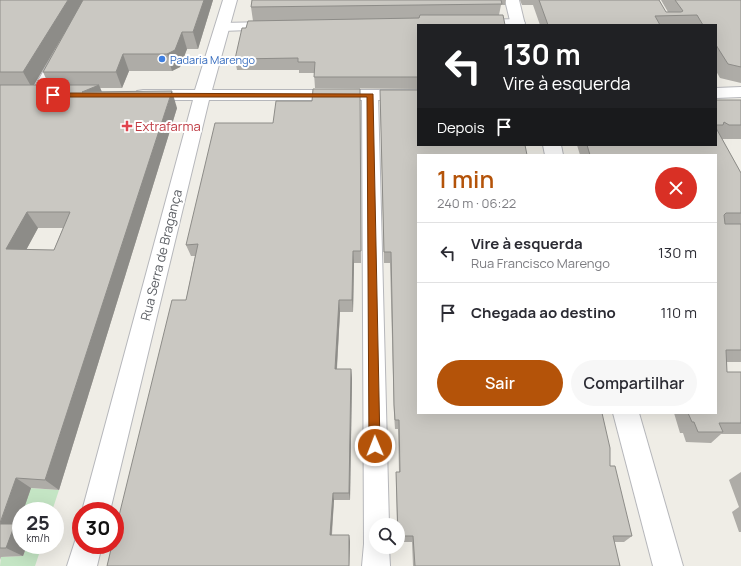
<!DOCTYPE html>
<html lang="pt">
<head>
<meta charset="utf-8">
<style>
  body { margin:0; font-family:Manrope,sans-serif; background:#f7f7f7; color:#2b2b33; height:100vh; display:flex; flex-direction:column; font-size:15px; white-space:nowrap }
  * { box-sizing:border-box; margin:0 }
  p { font-size:13px; color:#7c7c81 }
  .icon { flex:none; width:22px; height:22px; fill:none; stroke:currentColor; stroke-width:2; stroke-linecap:round; stroke-linejoin:round }
  .map { position:relative; flex:1; overflow:hidden }
  .drawer { position:absolute; left:417px; top:154px; width:300px; height:260px; display:flex; flex-direction:column; background:#fff; border-radius:0px; box-shadow:0 4px 16px #0002 }
  .drawer>* { flex:none }
  .top-card { position:absolute; left:417px; top:24px; width:300px; height:122px; border-radius:0px; box-shadow:0 4px 16px #0002; background:#202124; color:#fff; overflow:hidden }
  .controls { position:absolute; left:369px; top:518px; display:grid; gap:8px }
  .controls a { display:grid; place-items:center; width:36px; height:36px; border-radius:50%; background:#fff; box-shadow:0 4px 16px #0002; font-size:20px }
  .speed { position:absolute; left:12px; top:502px; display:flex; gap:8px; font-size:20px; font-weight:700; text-align:center }
  .speed>* { display:grid; place-content:center; width:52px; height:52px; border-radius:50%; background:#fff; box-shadow:0 4px 16px #0002; line-height:1 }
  .speed small { font-size:10px; font-weight:400 }
  .speed .limit { border:6px solid #d22; background:#fff; color:#111 }
  .pin { position:absolute; display:grid; place-items:center; width:34px; height:34px; color:#fff; margin:-17px; border-radius:8px; box-shadow:0 2px 6px #0006 }
  .me { position:absolute; width:44px; margin:-22px; rotate:359deg; stroke-linejoin:round; filter:drop-shadow(0 0 3px #0008) }
  .turn { display:flex; align-items:center; gap:14px; height:84px; padding:0 20px; font-size:18px }
  .turn .icon { width:52px; height:52px; stroke-width:2.5 }
  .turn b { display:block; font-size:28px; line-height:34px }
  .then { display:flex; align-items:center; height:38px; padding:0 20px; background:#0003; gap:8px; font-size:15px }
  .round { display:grid; place-items:center; flex:none; width:42px; height:42px; border-radius:21px; background:#f7f7f7 }
  .headline { display:flex; align-items:center; justify-content:space-between; height:68px; padding:0 20px }
  h1 { font-size:24px; font-weight:600; line-height:30px; color:#b45309 }
  .button { display:flex; gap:8px; margin-top:auto; padding:8px 20px }
  .button a { flex:1; height:46px; border-radius:24px; background:#b45309; color:#fff; font-size:16px; font-weight:600; line-height:46px; text-align:center }
  .button a+a { background:#f7f7f7; color:#2b2b33 }
  ul { padding:0; list-style:none }
  li { display:flex; align-items:center; gap:12px; height:60px; padding:0 20px; border-top:1px solid #e1e1e2 }
  li div { flex:1 }
  li b { display:block; font-size:15px }
  li em { font-style:normal }
  .map>svg:first-child { display:block }
</style>
</head>
<body>
<div class="map">
<svg width="741" height="566" viewBox="0 0 741 566">
  <rect width="100%" height="100%" fill="#efede6"/>
  <g fill="#c4e5c4">
    <path d="M 0,486 L 59,490 L 52,511 L 23,511 Z"/>
    <path d="M 27,545 L 42,545 L 35,566 L 0,566 L 1,557 L 23,556 Z"/>
  </g>
  <g fill="none" stroke-linecap="round" stroke-linejoin="round">
    <defs>
      <g id="minor">
        <path d="M 518,19 L 523,20 L 525,23 L 523,25 L 471,24 L 473,21 L 478,20 Z"/>
        <path d="M 274,22 L 279,23 L 281,26 L 279,29 L 222,31 L 217,30 L 215,27 L 217,24 L 222,23 Z"/>
        <path d="M 59,52 L 64,53 L 66,56 L 46,95 L 43,98 L 38,100 L 33,98 L 30,95 L 52,56 L 54,53 Z"/>
        <path d="M 370,90 L 375,92 L 378,95 L 389,525 L 376,525 L 376,547 L 389,547 L 390,566 L 362,566 L 364,544 L 362,95 L 365,92 Z"/>
      </g>
      <g id="tertiary">
        <path d="M 223,0 L 237,0 L 212,90 L 418,90 L 418,100 L 209,100 L 110,511 L 82,511 L 193,100 L 143,100 L 137,99 L 135,95 L 137,91 L 143,90 L 195,90 Z"/>
        <path d="M 505,0 L 519,0 L 525,25 L 511,25 Z"/>
        <path d="M 741,87 L 741,97 L 716,98 L 716,88 Z"/>
        <path d="M 543,145 L 561,145 L 563,155 L 545,155 Z"/>
        <path d="M 613,413 L 639,413 L 683,566 L 653,566 Z"/>
        <path d="M 81,533 L 81,545 L 102,545 L 97,566 L 67,566 L 77,535 Z"/>
      </g>
    </defs>
    <use href="#minor" stroke="#b6b7bb" stroke-width="2"/>
    <use href="#tertiary" stroke="#b6b7bb" stroke-width="2"/>
    <use href="#minor" fill="#fff" fill-rule="evenodd"/>
    <use href="#tertiary" fill="#fff" fill-rule="evenodd"/>
  </g>
  <g fill="#aeaca7" fill-rule="evenodd">
    <path d="M 0,0 L 213,0 L 198,49 L 187,49 L 180,67 L 172,71 L 129,71 L 122,88 L 100,88 L 102,92 L 177,108 L 59,490 L 31,488 L 18,526 L 21,528 L 21,545 L 27,545 L 23,556 L 1,557 L 0,560 ZM 66,31 L 43,72 L 49,85 L 34,85 ZM 38,228 L 63,228 L 54,250 L 26,250 Z"/>
    <path d="M 252,0 L 506,0 L 505,5 L 501,5 L 499,15 L 418,25 L 418,89 L 315,88 L 314,73 L 299,73 L 299,70 L 237,70 L 235,59 L 246,28 L 253,21 L 251,7 Z"/>
    <path d="M 520,0 L 659,0 L 666,12 L 668,12 L 661,0 L 741,0 L 741,83 L 720,78 L 716,71 L 716,25 L 540,25 L 533,5 L 522,5 Z"/>
    <path d="M 360,89 L 361,263 L 354,263 L 353,312 L 340,312 L 337,369 L 351,369 L 352,379 L 350,500 L 334,500 L 332,535 L 349,535 L 350,542 L 349,566 L 186,300 L 195,256 L 191,256 L 186,245 L 273,123 L 312,101 Z"/>
    <path d="M 380,90 L 418,413 L 610,466 L 632,536 L 624,542 L 614,542 L 620,566 L 413,566 L 412,542 L 398,542 L 398,525 L 397,525 L 396,479 L 396,472 L 399,472 L 398,429 L 395,429 L 394,414 L 390,263 L 384,263 Z"/>
    <path d="M 716,100 L 741,100 L 741,139 L 722,139 L 741,173 L 741,362 L 727,362 L 727,372 L 741,372 L 741,434 L 721,434 L 711,443 L 686,442 L 683,433 L 680,433 L 674,413 L 716,413 L 716,155 L 580,155 L 577,145 L 716,145 Z"/>
    <path d="M 741,472 L 741,532 L 739,532 L 732,512 L 739,507 L 729,480 Z"/>
  </g>
  <g fill="#8d8c88">
    <path d="M 68,0 L 84,0 L 32,88 L 23,72 Z"/>
    <path d="M 204,0 L 213,0 L 198,49 L 193,32 Z"/>
    <path d="M 182,32 L 187,49 L 180,67 L 172,71 L 167,54 Z"/>
    <path d="M 123,54 L 129,71 L 122,88 L 116,72 Z"/>
    <path d="M 99,85 L 106,102 L 82,92 Z"/>
    <path d="M 172,91 L 177,108 L 59,490 L 45,480 Z"/>
    <path d="M 27,212 L 38,228 L 18,265 L 6,249 Z"/>
    <path d="M 353,251 L 354,263 L 353,312 L 352,300 Z"/>
    <path d="M 339,300 L 340,312 L 336,380 L 335,369 Z"/>
    <path d="M 351,369 L 352,379 L 350,500 L 349,493 Z"/>
    <path d="M 16,478 L 31,488 L 23,511 L 21,511 L 21,519 L 18,526 L 21,528 L 21,545 L 27,545 L 23,556 L 6,548 L 0,524 Z"/>
    <path d="M 333,493 L 334,500 L 331,541 L 330,535 Z"/>
    <path d="M 349,535 L 350,542 L 349,566 Z"/>
  </g>
  <g fill="#cac8c2" stroke="#8d8c88" fill-rule="evenodd">
    <path d="M 0,0 L 68,0 L 23,72 L 0,72 Z"/>
    <path d="M 83,0 L 204,0 L 193,32 L 182,32 L 175,50 L 167,54 L 123,54 L 116,72 L 43,72 Z"/>
    <path d="M 252,0 L 501,0 L 502,4 L 251,7 Z"/>
    <path d="M 539,0 L 659,0 L 666,12 L 681,12 L 683,11 L 675,0 L 741,0 L 741,67 L 728,64 L 716,45 L 716,25 L 703,25 L 697,15 L 655,16 L 660,25 L 548,25 Z"/>
    <path d="M 420,15 L 503,15 L 505,25 L 418,25 L 418,77 L 314,77 L 315,62 L 298,62 L 298,58 L 235,59 L 242,28 L 246,28 L 248,21 L 419,18 Z"/>
    <path d="M 0,85 L 99,85 L 82,92 L 172,91 L 45,480 L 16,478 L 0,523 ZM 27,212 L 70,212 L 54,250 L 6,249 Z"/>
    <path d="M 313,89 L 360,89 L 361,251 L 353,251 L 352,300 L 339,300 L 335,369 L 351,369 L 349,493 L 333,493 L 330,535 L 349,535 L 349,566 L 107,566 L 112,545 L 115,545 L 115,532 L 172,300 L 186,300 L 198,244 L 186,245 L 215,123 L 273,123 L 276,101 L 312,101 Z"/>
    <path d="M 380,90 L 418,90 L 418,145 L 525,145 L 527,155 L 418,155 L 418,413 L 602,413 L 610,448 L 610,466 L 615,466 L 632,536 L 613,536 L 620,566 L 415,566 L 413,536 L 398,536 L 396,472 L 400,472 L 399,420 L 395,420 L 394,405 L 391,252 L 384,252 Z"/>
    <path d="M 716,100 L 741,100 L 741,125 L 729,125 L 724,122 L 723,125 L 716,125 Z"/>
    <path d="M 716,128 L 741,173 L 741,213 L 726,213 L 724,215 L 725,224 L 741,224 L 741,350 L 726,350 L 727,372 L 741,372 L 741,423 L 719,423 L 723,432 L 698,432 L 694,422 L 692,422 L 688,413 L 716,413 L 716,155 L 590,155 L 587,145 L 716,145 Z"/>
    <path d="M 0,524 L 15,524 L 6,548 L 0,548 Z"/>
  </g>
  <path fill="#b45309" stroke="#753606" d="M 51,93 L 373,94 L 380,446 L 379,450 L 375,452 L 371,450 L 369,446 L 367,97 L 53,97 L 51,96 Z"/>
  <circle fill="#3f7fe0" stroke="#fff" stroke-width="1.5" cx="162" cy="59" r="4"/>
  <path fill="#e0444e" stroke="#fff" stroke-width="1.5" d="M125 120h4v4h4v4h-4v4h-4v-4h-4v-4h4z"/>
  <g text-anchor="middle" dominant-baseline="central" stroke-width="4" stroke-linejoin="round" paint-order="stroke">
    <g font-size="11" fill="#366cbe" stroke="#fff" text-anchor="start">
      <text x="170" y="59">Padaria Marengo</text>
    </g>
    <g font-size="13" fill="#be3a42" stroke="#fff" text-anchor="start">
      <text x="135" y="126">Extrafarma</text>
    </g>
    <g font-size="13" fill="#5d6065" stroke="#fff">
      <text transform="translate(161 255) rotate(-76)">Rua Serra de Bragança</text>
    </g>
  </g>
</svg>
<div class="controls">
<a><svg class="icon" aria-label="search" viewBox="0 0 24 24"><circle cx="10" cy="10" r="6"/><path d="M15 15l6 6"/></svg></a>
</div>
<div class="speed"><div>25<small>km/h</small></div><div class="limit">30</div></div>
<div class="pin" style="left:53px;top:95px;background:#d93025"><svg class="icon" aria-label="arrive" viewBox="0 0 24 24"><path d="M6 21V4h12l-3 4 3 4H6"/></svg></div>
<svg class="me" style="left:375px;top:446px" viewBox="-20 -20 40 40"><circle r="17" fill="#b45309" stroke="#fff" stroke-width="3"/><path d="M0-11L8 9 0 5-8 9z" fill="#fff"/></svg>
<div class="top-card">
<div class="turn"><svg class="icon" aria-label="left" viewBox="0 0 24 24"><path d="M17 20v-9H6M10 6l-5 5 5 5"/></svg><div><b>130 m</b>Vire à esquerda</div></div>
<div class="then">Depois<svg class="icon" aria-label="arrive" viewBox="0 0 24 24"><path d="M6 21V4h12l-3 4 3 4H6"/></svg></div>
</div>
<section class="drawer">
<div class="headline"><div><h1>1 min</h1><p>240 m · 06:22</p></div><a class="round" style="background:#d93025;color:#fff"><svg class="icon" aria-label="close" viewBox="0 0 24 24"><path d="M6 6l12 12M18 6L6 18"/></svg></a></div>
<ul>
<li><svg class="icon" aria-label="left" viewBox="0 0 24 24"><path d="M17 20v-9H6M10 6l-5 5 5 5"/></svg><div><b>Vire à esquerda</b><p>Rua Francisco Marengo</p></div><em>130 m</em></li>
<li><svg class="icon" aria-label="arrive" viewBox="0 0 24 24"><path d="M6 21V4h12l-3 4 3 4H6"/></svg><div><b>Chegada ao destino</b></div><em>110 m</em></li>
</ul>
<div class="button"><a>Sair</a><a>Compartilhar</a></div>
</section>
</div>
</body>
</html>
